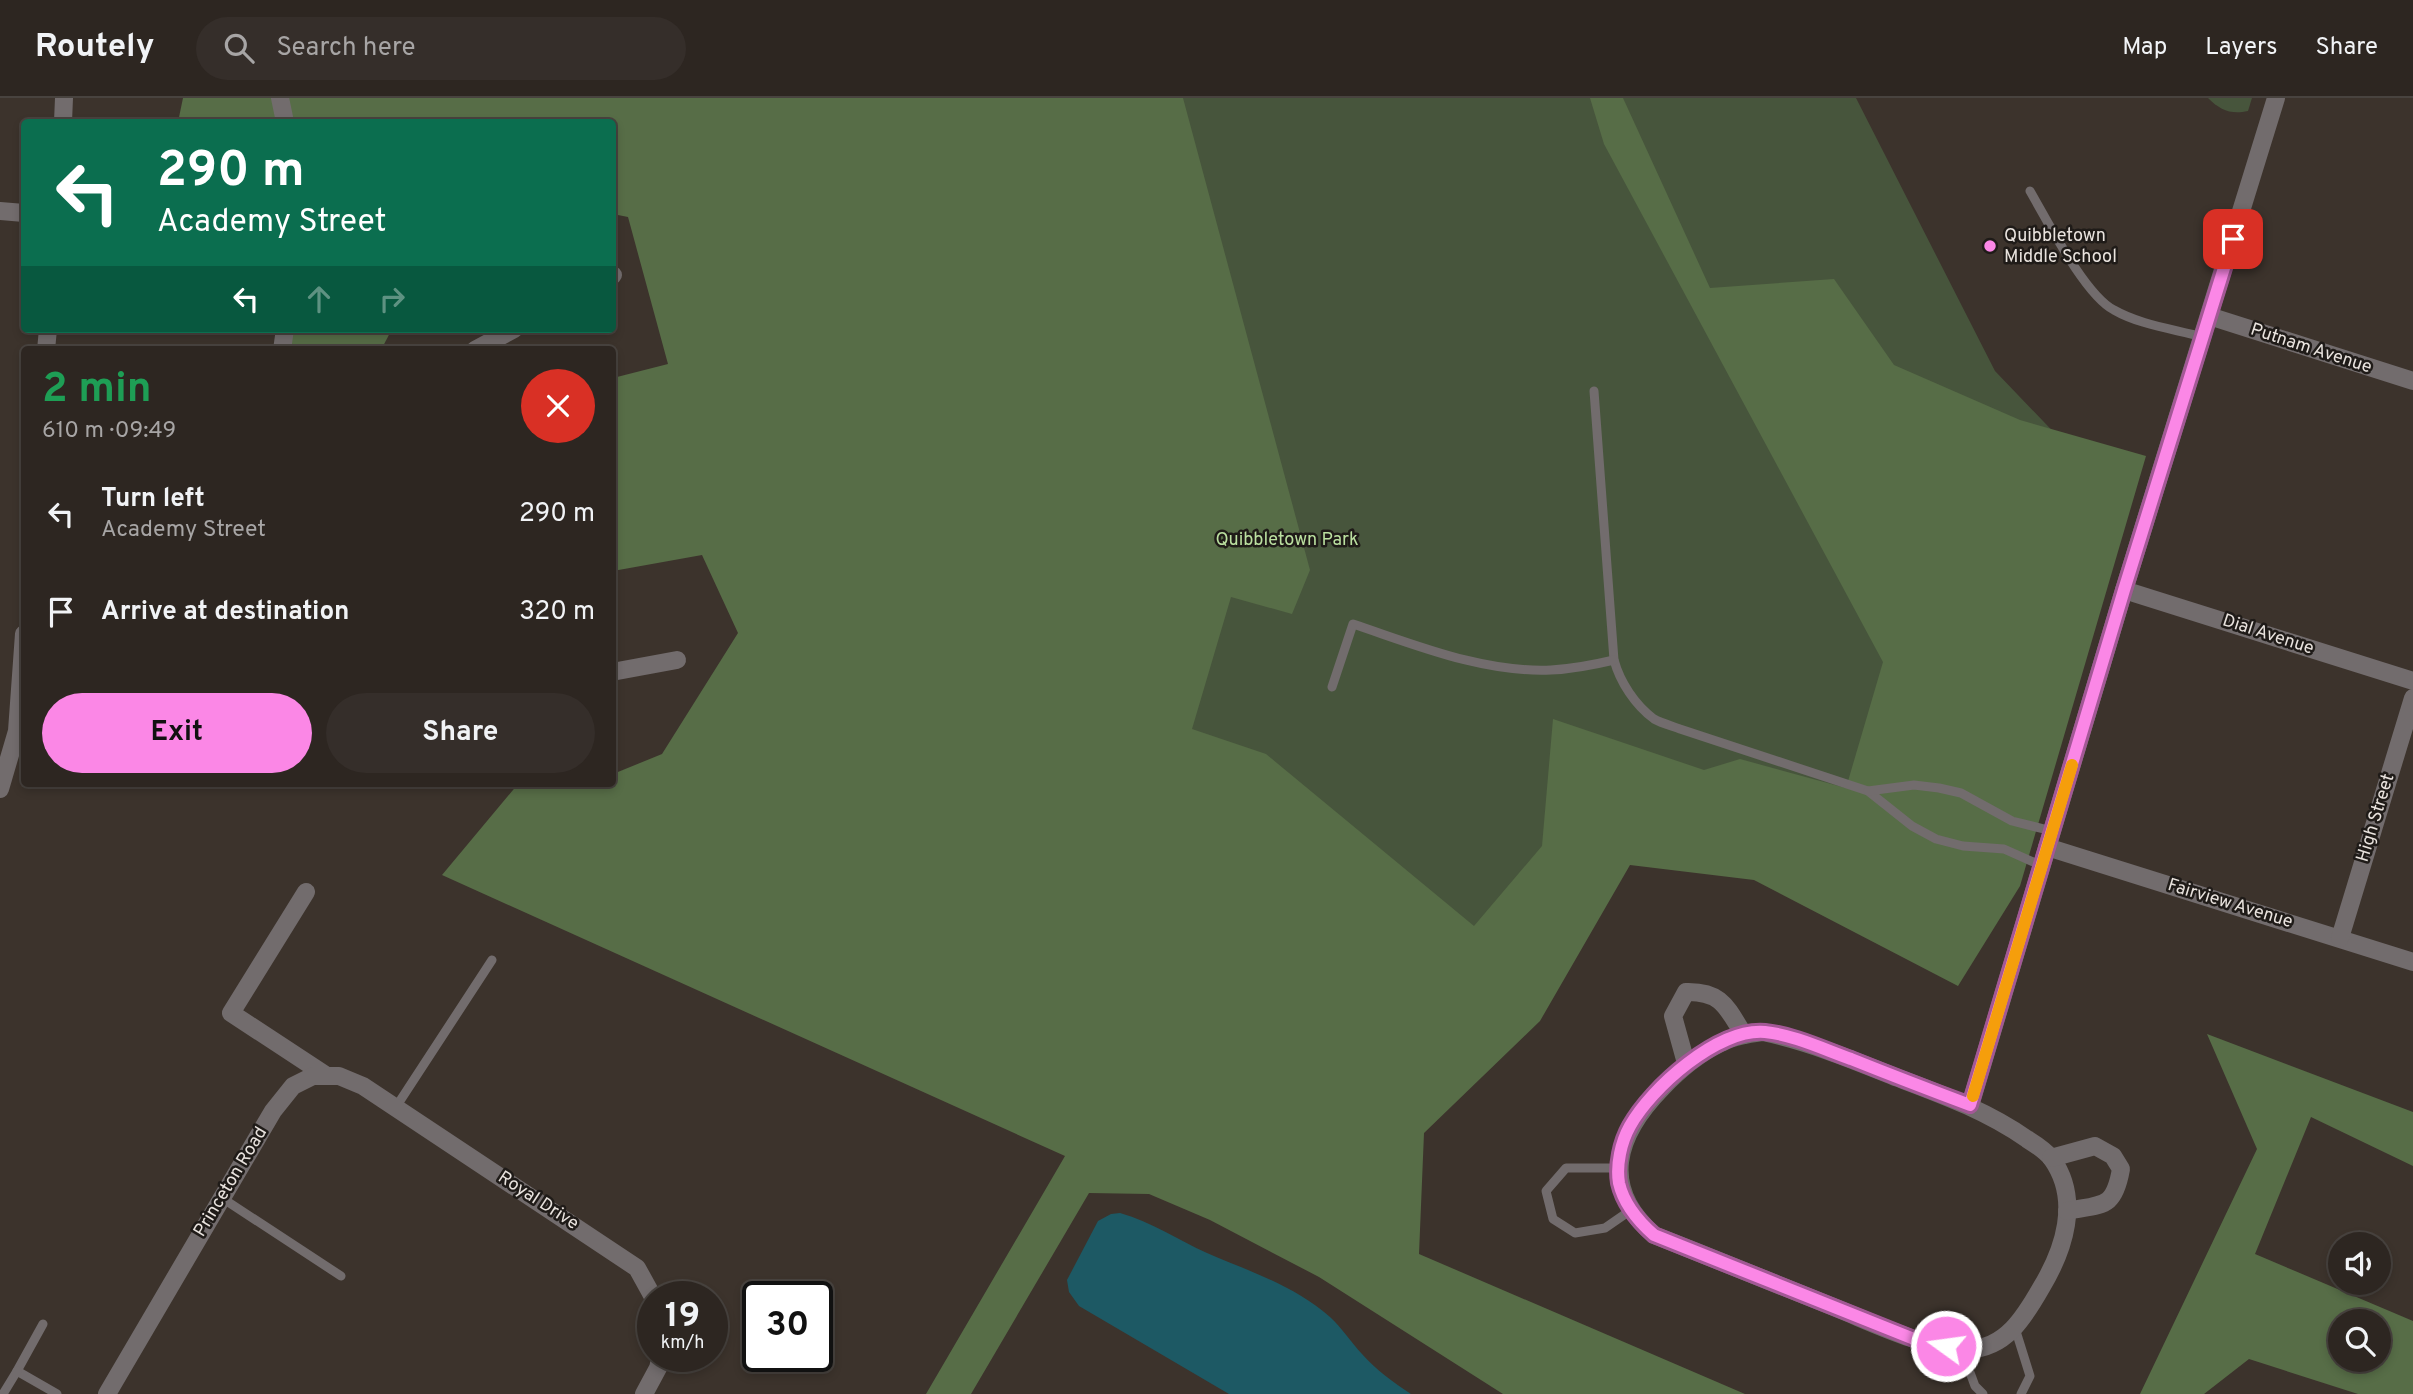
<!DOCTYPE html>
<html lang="en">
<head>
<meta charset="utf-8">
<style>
  body { margin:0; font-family:Overpass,sans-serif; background:#352e2a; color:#f1f3f6; height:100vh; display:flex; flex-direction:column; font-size:26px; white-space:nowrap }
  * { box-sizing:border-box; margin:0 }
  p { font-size:23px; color:#a7a5a5 }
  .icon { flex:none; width:38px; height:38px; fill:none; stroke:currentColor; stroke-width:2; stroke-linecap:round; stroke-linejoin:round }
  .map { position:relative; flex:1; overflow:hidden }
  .panel { position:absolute; left:21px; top:248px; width:595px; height:441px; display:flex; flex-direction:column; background:#2d2621; border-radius:7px; box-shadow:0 4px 10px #0003,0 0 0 2px #48433f }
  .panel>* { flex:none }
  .banner { position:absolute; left:21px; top:21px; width:595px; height:214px; border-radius:7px; box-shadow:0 4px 10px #0003,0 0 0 2px #48433f; background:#0b6e4f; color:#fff; overflow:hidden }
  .controls { position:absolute; left:2328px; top:1134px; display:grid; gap:14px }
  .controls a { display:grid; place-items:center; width:63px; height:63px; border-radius:50%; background:#2d2621; box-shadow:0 4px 10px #0003,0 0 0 2px #48433f; font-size:35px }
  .speed { position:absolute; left:637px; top:1183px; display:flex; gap:14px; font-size:35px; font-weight:700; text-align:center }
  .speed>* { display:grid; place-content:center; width:91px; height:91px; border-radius:50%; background:#2d2621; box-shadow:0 4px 10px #0003,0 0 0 2px #48433f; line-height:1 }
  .speed small { font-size:18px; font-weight:400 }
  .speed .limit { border:4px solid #111; border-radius:10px; background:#fff; color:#111 }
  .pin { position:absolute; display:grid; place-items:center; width:60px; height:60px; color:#fff; margin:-30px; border-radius:14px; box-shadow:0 4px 10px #0006 }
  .me { position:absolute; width:77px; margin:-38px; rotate:284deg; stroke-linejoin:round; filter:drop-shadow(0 0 5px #0008) }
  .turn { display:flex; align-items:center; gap:24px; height:147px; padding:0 21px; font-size:32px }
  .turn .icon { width:91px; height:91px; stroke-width:2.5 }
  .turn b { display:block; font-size:49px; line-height:60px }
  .lanes { display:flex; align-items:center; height:66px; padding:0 21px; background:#0003; justify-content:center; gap:35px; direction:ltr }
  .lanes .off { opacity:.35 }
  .round { display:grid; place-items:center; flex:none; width:74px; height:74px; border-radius:37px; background:#352e2a }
  .overview { display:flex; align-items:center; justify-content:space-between; height:119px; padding:0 21px }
  h1 { font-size:42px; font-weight:700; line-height:52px; color:#1e9e55 }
  .cta { display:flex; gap:14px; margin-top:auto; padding:14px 21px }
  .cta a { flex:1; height:80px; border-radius:42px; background:#fb87e6; color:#111; font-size:28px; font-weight:700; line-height:80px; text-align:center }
  .cta a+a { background:#352e2a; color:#f1f3f6 }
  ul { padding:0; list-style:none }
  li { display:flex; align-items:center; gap:21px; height:98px; padding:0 21px }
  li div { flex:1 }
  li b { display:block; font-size:26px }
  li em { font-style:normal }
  header { display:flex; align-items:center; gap:42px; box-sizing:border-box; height:98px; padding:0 35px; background:#2d2621; border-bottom:2px solid #48433f }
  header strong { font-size:33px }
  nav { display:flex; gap:38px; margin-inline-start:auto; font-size:24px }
  .search { width:490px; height:63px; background:#352e2a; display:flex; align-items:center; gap:18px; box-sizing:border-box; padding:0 24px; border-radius:38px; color:#a7a5a5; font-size:26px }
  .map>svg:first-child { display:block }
</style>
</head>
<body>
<header>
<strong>Routely</strong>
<div class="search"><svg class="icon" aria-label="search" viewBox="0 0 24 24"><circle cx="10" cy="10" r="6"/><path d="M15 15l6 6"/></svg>Search here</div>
<nav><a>Map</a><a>Layers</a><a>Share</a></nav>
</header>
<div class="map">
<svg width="2413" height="1296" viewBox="0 0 2413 1296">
  <rect width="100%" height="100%" fill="#3c332c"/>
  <g fill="#47553c">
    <path d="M 1009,0 L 1856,0 L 1995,273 L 2112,395 L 1956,851 L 1615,734 L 1351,1141 L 625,813 Z"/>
    <path d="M 2208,0 L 2252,0 L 2248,13 C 2231,17 2220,12 2208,0 Z"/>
  </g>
  <g fill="#576d47" fill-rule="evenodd">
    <path d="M 183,0 L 1183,0 L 1310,472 L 1292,516 L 1231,499 L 1192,631 L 1266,656 L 1474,828 L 1542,748 L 1553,621 L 1704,672 L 1740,661 L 1846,690 L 1883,564 L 1604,46 L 1590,0 L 1623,0 L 1710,190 L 1834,181 L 1894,267 L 2020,322 L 2146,358 L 2020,788 L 1958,888 L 1754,782 L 1630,767 L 1540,923 L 1424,1035 L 1419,1156 L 1745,1296 L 1503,1296 L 1319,1179 L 1210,1122 L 1149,1096 L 1089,1095 L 971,1296 L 926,1296 L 1065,1058 L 442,777 L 518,686 L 612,686 L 613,676 L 662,656 L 738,535 L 702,457 L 613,473 L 613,280 L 668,266 L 628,119 L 613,116 L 612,24 L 178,24 Z"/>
    <path d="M 283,231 L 392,231 L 381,252 L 280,252 Z"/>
    <path d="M 2207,936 L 2413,1014 L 2413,1068 L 2311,1019 L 2255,1156 L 2413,1223 L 2413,1296 L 2358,1296 L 2249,1261 L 2204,1296 L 2140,1296 L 2257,1051 ZM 2340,1223 L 2378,1223 L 2378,1262 L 2340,1262 Z"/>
  </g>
  <path fill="#1d5964" d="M 1120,1115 C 1152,1124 1178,1142 1207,1155 C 1251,1174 1293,1187 1330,1219 C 1342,1230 1351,1244 1362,1256 C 1376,1272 1393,1284 1411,1296 L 1229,1296 L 1079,1208 L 1069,1194 L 1067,1182 L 1098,1123 L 1111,1116 Z"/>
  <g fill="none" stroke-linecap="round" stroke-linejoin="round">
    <g stroke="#726c6d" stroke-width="9">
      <path d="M 2030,93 C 2048,124 2085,197 2114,212 C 2140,227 2174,231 2203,239"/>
      <path d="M 1594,293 L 1614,562 C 1620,584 1635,607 1654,621 C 1661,625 1672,628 1680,631 L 1868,693 L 1912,728 L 1936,741 L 1963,748 L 2004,751 L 2042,768"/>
      <path d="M 1332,589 L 1353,526 C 1416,547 1483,575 1551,572 C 1572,571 1593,567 1614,562"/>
      <path d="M 1868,693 L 1914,687 L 1939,690 L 1961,695 L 2012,723 L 2052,733"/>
      <path d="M 396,1009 L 492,862"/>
      <path d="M 1619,1070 L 1566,1070 L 1546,1093 L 1553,1121 L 1575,1135 L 1605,1130 L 1631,1112"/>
      <path d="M 222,1100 L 341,1178"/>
      <path d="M 43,1226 L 17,1273 L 57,1296"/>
      <path d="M 2015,1230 L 2030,1278 L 2021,1296"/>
      <path d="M 1961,1250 L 1975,1288 L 1983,1296"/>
      <path d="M 3,1296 L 17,1273"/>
    </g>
    <g stroke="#726c6d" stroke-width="18">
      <path d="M 280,0 L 285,24"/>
      <path d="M 63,24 L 64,0"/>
      <path d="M 0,113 L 24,115"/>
      <path d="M 612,178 L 613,177"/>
      <path d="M 2209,218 L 2413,283"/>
      <path d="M 46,252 L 48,231"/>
      <path d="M 282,252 L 285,231"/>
      <path d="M 475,252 L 514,231"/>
      <path d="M 2124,492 L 2413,583"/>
      <path d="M 612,574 L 677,562"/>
      <path d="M 0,691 L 17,633 L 24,536"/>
      <path d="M 2047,749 L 2413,864"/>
      <path d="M 306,794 L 231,915 L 327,978"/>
      <path d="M 2340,840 L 2413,600"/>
      <path d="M 1763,934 C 1810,944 1853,962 1898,980 C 1943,997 1987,1013 2027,1041 C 2035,1046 2046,1053 2052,1061 C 2081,1102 2064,1152 2041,1190 C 2025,1218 2005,1252 1967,1251 C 1921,1249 1878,1227 1836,1210 C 1776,1186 1715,1161 1654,1137 C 1599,1089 1616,1037 1662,990 C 1680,971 1698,956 1721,945 C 1734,938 1749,936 1763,934 Z"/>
      <path d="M 1686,965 L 1673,918 L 1686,894 C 1722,893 1727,910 1744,937"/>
      <path d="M 1970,1008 L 2124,492 L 2276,0"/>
      <path d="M 2051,1060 L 2095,1048 L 2113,1058 L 2121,1071 C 2114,1111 2103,1106 2067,1113"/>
      <path d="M 107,1296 L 273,1013 L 293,988 L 313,978 L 339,978 L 363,988 L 637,1170 L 653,1199"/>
      <path d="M 644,1296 L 658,1270 L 661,1258"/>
    </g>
  </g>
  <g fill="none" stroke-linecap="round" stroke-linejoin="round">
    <defs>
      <path id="route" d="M 1946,1248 L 1919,1243 L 1654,1137 C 1638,1123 1624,1107 1619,1085 C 1616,1067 1621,1044 1630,1028 C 1651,990 1718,930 1765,934 C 1794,937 1823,951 1851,961 C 1891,977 1930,992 1970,1007 L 2124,492 L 2233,141"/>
    </defs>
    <use href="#route" stroke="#a35896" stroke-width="18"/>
    <use href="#route" stroke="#fb87e6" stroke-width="12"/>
    <path stroke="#f59e0b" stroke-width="12" d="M 1973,998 L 2072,667"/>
  </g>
  <circle fill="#fb87e6" stroke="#1f1b18" stroke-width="2.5" cx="1990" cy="148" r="7"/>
  <g text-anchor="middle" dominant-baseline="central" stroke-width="5" stroke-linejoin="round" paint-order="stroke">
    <g font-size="18" fill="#e9e3de" stroke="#1f1b18" text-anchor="start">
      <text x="2004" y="138">Quibbletown<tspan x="2004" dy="21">Middle School</tspan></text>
    </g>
    <g font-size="18" fill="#e9e3de" stroke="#1f1b18">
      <text transform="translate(2311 251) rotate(18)">Putnam Avenue</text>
      <text transform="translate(2268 537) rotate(18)">Dial Avenue</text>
      <text transform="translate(2376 720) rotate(-73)">High Street</text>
      <text transform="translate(2230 806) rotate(17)">Fairview Avenue</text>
      <text transform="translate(231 1084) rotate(-59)">Princeton Road</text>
      <text transform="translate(538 1103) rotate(33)">Royal Drive</text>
    </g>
    <g font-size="18" fill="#bbe0a0" stroke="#1f1b18">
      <text x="1287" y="442">Quibbletown Park</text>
    </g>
  </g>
</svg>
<div class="controls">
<a><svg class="icon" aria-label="sound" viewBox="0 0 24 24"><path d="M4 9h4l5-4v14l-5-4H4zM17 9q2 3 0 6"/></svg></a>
<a><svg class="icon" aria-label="search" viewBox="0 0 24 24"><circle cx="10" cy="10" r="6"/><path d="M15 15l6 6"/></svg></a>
</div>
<div class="speed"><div>19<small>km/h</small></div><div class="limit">30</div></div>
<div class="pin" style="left:2233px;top:141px;background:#d93025"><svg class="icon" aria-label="arrive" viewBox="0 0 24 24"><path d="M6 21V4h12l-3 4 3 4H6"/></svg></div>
<svg class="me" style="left:1946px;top:1248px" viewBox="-20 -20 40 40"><circle r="17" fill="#fb87e6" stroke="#fff" stroke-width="3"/><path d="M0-11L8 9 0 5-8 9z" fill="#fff"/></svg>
<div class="banner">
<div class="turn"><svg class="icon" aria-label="left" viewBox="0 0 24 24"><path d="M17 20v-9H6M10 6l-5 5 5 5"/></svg><div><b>290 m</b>Academy Street</div></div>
<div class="lanes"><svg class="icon" aria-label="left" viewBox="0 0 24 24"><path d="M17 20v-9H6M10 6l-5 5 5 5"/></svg><svg class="icon off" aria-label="ahead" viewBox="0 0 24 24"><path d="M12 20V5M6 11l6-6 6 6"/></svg><svg class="icon off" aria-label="right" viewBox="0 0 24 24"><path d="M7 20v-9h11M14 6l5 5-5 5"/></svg></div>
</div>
<section class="panel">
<div class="overview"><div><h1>2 min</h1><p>610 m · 09:49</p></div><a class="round" style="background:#d93025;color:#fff"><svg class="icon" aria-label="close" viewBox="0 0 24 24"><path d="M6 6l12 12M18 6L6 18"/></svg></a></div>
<ul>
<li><svg class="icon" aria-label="left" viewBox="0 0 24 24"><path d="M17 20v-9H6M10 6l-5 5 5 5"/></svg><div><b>Turn left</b><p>Academy Street</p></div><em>290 m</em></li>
<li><svg class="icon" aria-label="arrive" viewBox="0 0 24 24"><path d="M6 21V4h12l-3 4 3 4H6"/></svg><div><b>Arrive at destination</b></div><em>320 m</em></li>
</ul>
<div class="cta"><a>Exit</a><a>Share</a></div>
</section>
</div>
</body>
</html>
